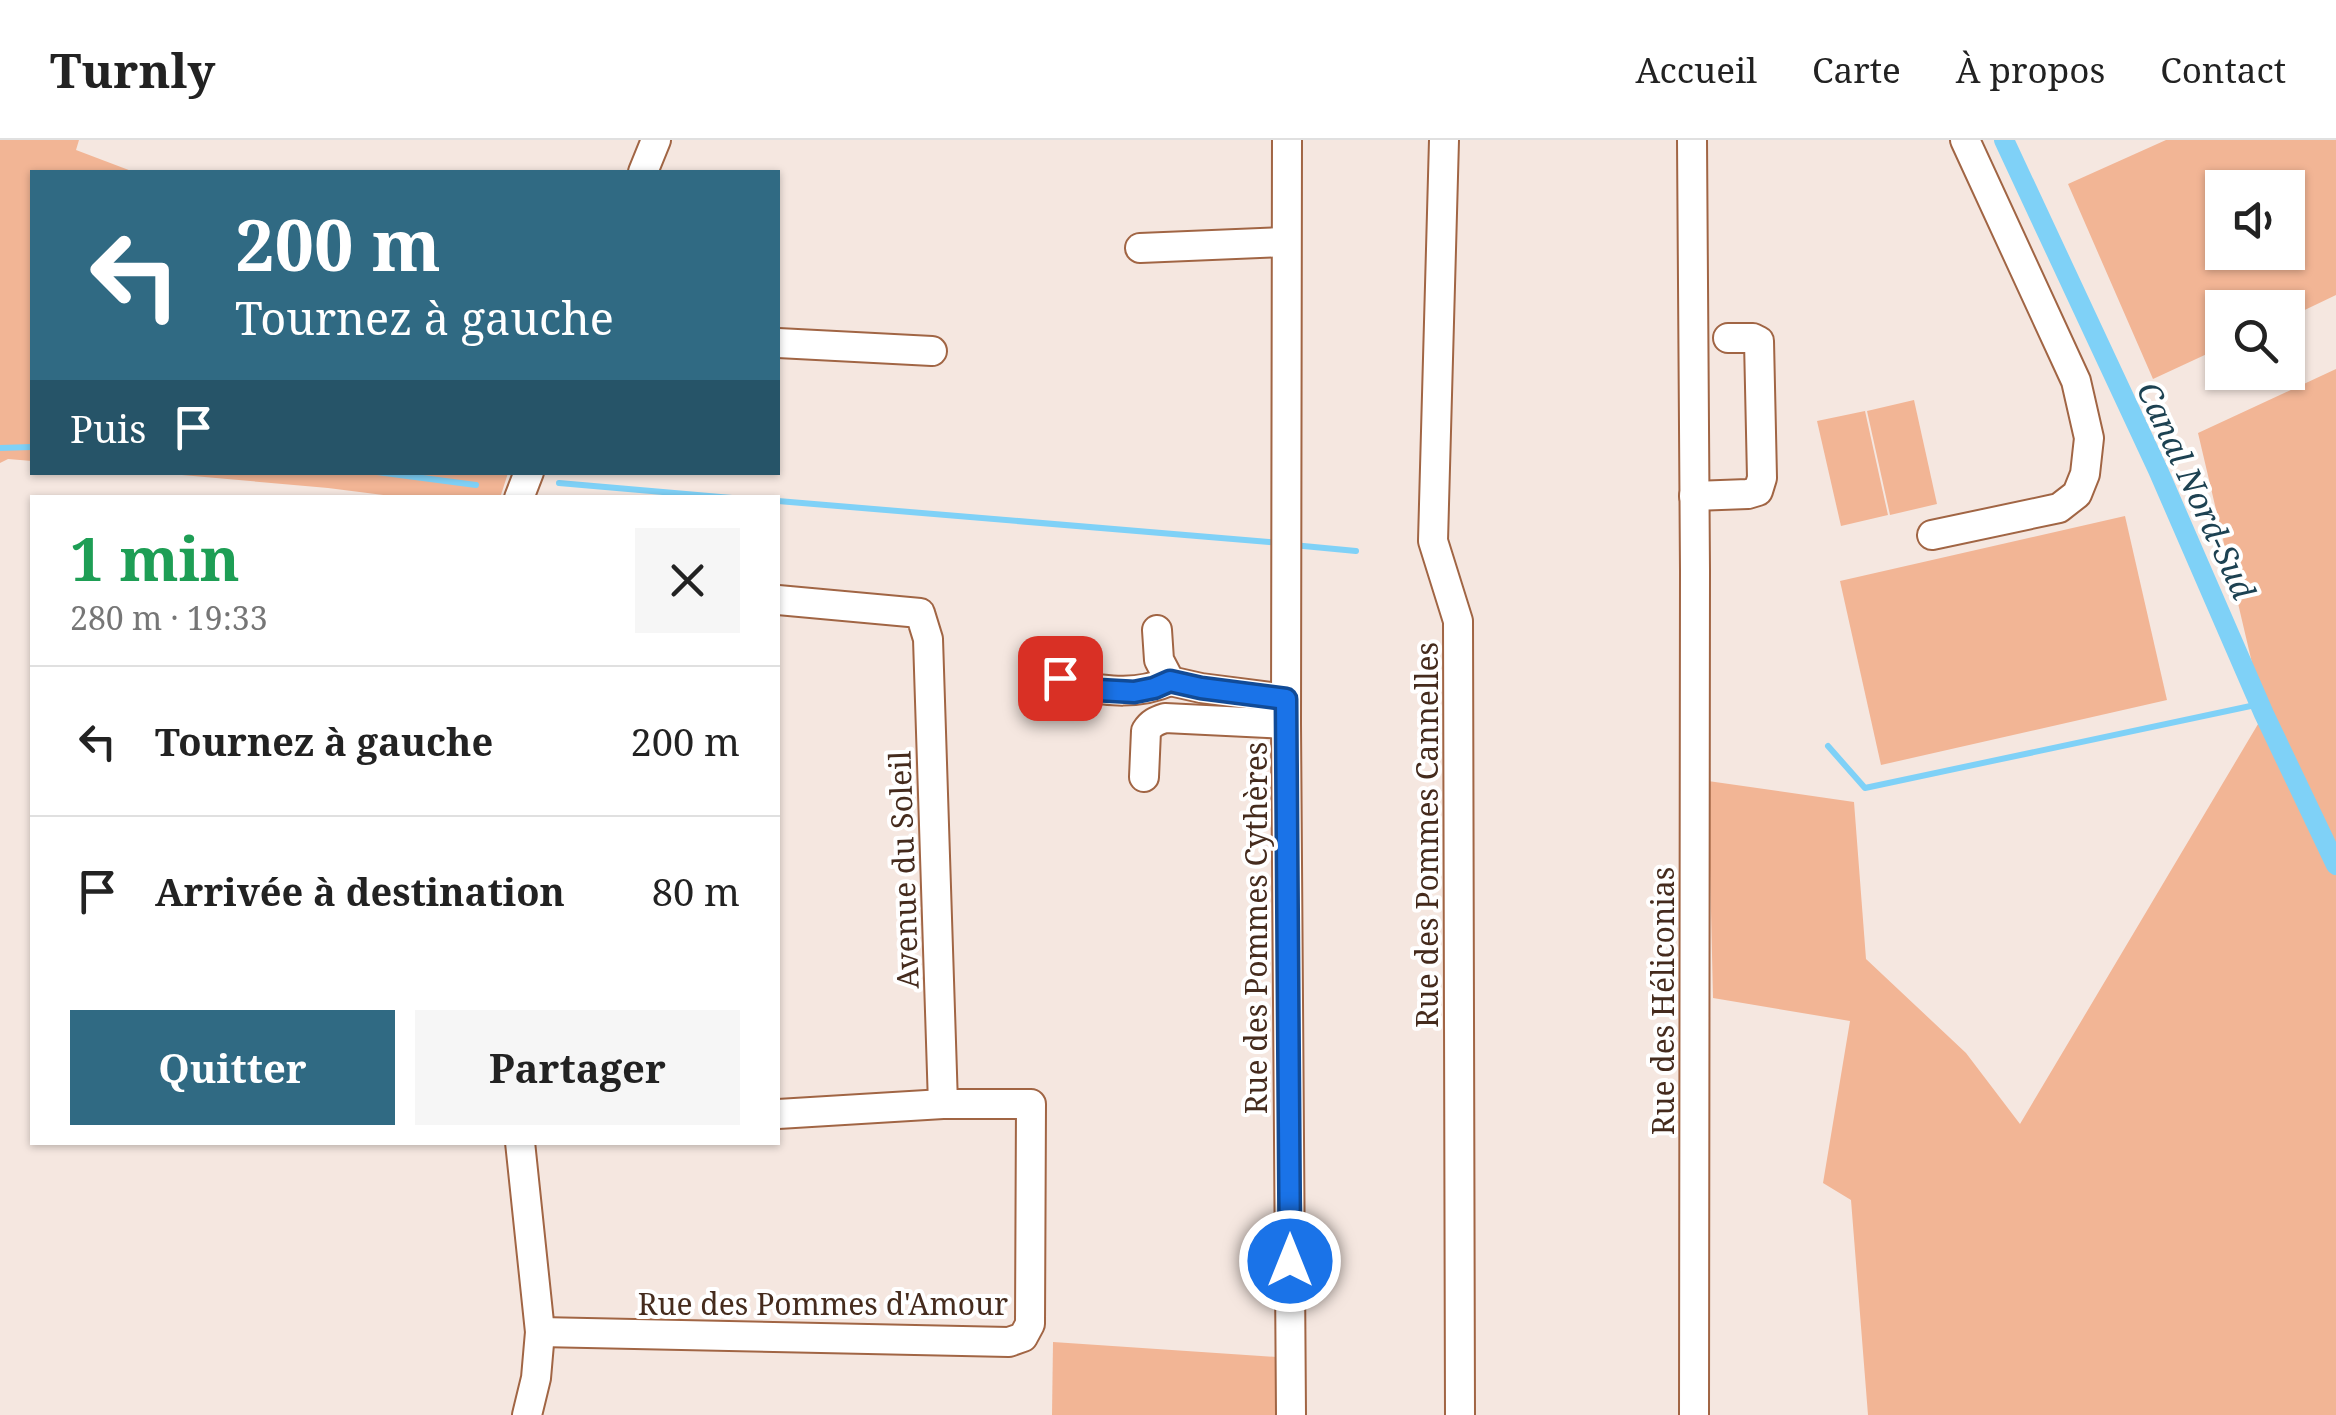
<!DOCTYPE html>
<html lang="fr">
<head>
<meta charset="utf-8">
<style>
  body { margin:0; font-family:"Noto Serif",serif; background:#f6f6f6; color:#222; height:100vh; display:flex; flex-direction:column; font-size:38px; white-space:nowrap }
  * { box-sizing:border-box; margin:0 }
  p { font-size:32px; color:#767676 }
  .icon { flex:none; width:55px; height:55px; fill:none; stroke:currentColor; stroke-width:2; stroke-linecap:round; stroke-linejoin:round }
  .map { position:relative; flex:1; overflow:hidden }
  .sheet { position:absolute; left:30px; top:355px; width:750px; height:650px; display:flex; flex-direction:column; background:#fff; border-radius:0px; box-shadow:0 2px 8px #0004 }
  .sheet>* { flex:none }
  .hud { position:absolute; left:30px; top:30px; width:750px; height:305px; border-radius:0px; box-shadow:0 2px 8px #0004; background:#306a83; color:#fff; overflow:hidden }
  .buttons { position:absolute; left:2205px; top:30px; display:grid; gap:20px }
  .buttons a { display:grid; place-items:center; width:100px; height:100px; border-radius:0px; background:#fff; box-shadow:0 2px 8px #0004; font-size:50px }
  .pin { position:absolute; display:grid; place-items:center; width:85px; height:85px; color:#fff; margin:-42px; border-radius:20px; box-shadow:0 5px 15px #0006 }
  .me { position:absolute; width:110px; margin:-55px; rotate:0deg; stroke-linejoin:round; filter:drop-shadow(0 0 8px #0008) }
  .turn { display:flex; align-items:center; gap:35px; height:210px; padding:0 40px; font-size:45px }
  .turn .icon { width:130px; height:130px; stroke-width:2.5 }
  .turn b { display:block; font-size:70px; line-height:85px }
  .then { display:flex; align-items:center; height:95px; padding:0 40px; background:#0003; gap:20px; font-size:38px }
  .round { display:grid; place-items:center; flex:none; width:105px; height:105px; border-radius:0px; background:#f6f6f6 }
  .head { display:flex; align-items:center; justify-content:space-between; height:170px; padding:0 40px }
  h1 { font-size:60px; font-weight:700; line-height:75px; color:#1e9e55 }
  .button { display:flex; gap:20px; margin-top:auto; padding:20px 40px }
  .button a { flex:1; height:115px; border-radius:0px; background:#306a83; color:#fff; font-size:40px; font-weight:700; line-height:115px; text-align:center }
  .button a+a { background:#f6f6f6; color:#222 }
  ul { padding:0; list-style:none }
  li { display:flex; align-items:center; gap:30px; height:150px; padding:0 40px; border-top:2px solid #e0e0e0 }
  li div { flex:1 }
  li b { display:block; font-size:38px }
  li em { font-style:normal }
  header { display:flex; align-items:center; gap:60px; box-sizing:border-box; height:140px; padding:0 50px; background:#fff; border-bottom:2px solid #e0e0e0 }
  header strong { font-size:48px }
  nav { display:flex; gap:55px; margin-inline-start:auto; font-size:35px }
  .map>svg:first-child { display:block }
</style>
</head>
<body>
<header>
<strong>Turnly</strong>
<nav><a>Accueil</a><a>Carte</a><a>À propos</a><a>Contact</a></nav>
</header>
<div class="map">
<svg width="2336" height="1275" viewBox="0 0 2336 1275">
  <rect width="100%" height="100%" fill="#f5e7e0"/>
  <g fill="#f2b595" fill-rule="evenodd">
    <path d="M 0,0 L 79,0 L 76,10 L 134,32 L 32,32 L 32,321 L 8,319 L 0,323 Z"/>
    <path d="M 2166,0 L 2336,0 L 2336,155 L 2288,178 L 2288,168 L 2222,168 L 2222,207 L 2153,239 L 2068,44 ZM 2222,48 L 2288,48 L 2288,112 L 2222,112 Z"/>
    <path d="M 2336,229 L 2336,1275 L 1868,1275 L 1851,1060 L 1823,1043 L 1850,881 L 1713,858 L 1708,641 L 1854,662 L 1866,819 L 1966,913 L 2020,984 L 2264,574 L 2198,293 Z"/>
    <path d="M 1914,260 L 1937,364 L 1890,375 L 1867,271 Z"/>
    <path d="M 1865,271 L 1888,375 L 1841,386 L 1817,281 Z"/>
    <path d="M 159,333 L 508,333 L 500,358 L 399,357 L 328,348 Z"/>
    <path d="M 2125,376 L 2167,560 L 1881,625 L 1840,441 Z"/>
    <path d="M 1053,1202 L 1277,1217 L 1279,1275 L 1052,1275 Z"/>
  </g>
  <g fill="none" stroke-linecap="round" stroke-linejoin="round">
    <g stroke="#7fd1f7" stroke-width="6">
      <path d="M 0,308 L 32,307"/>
      <path d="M 377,332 L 476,345"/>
      <path d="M 559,343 L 732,358"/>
      <path d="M 778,361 L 1281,403"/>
      <path d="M 1293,405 L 1356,411"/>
      <path d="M 1828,606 L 1865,648 L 2260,564"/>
    </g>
    <path stroke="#7fd1f7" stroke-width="20" d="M 2004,0 L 2158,330 L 2264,574 L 2336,725"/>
    <defs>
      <g id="minor">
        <path d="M 1287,0 L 1286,584 L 1291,1275"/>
        <path d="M 1444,0 L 1433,401 L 1458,481 L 1460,1275"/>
        <path d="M 1692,0 L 1695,431 L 1694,1275"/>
        <path d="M 643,32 L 656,0"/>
        <path d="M 1140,108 L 1285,102"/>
        <path d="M 778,203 L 932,211"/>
        <path d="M 1694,356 L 1748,354 L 1758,351 L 1762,338 L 1759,201 L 1753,198 L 1728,198"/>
        <path d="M 519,358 L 529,332"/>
        <path d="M 1932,395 L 2059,368 L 2077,354 L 2085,334 L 2089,298 L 2076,241 L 1965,0"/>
        <path d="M 778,460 L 920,473 L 928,499 L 943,964"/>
        <path d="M 1157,490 L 1159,520 L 1170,541 L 1201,548 L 1286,559"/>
        <path d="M 1055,522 C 1059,535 1061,542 1075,546 C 1108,551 1139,555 1170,541"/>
        <path d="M 1144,637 L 1146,591 C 1151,583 1156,581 1165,578 L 1286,584"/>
        <path d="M 520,1002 L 540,1192 L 536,1238 L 527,1275"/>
        <path d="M 540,1192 L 1009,1202 L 1023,1197 L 1030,1184 L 1031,964 L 943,964 L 778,974"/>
      </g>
    </defs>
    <use href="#minor" stroke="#a16544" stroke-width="32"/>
    <use href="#minor" stroke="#fff" stroke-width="28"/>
  </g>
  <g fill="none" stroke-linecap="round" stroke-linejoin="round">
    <defs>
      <path id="route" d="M 1060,538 L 1066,544 L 1098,550 L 1134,552 L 1154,548 L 1170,541 L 1201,548 L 1286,559 L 1290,1121"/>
    </defs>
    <use href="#route" stroke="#114b97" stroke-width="25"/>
    <use href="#route" stroke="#1a73e8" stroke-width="18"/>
  </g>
  <g text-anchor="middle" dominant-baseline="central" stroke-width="8" stroke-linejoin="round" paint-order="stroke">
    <g font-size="30" fill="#452b1d" stroke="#fff">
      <text transform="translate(1426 695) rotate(-90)">Rue des Pommes Cannelles</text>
      <text transform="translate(903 730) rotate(-92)">Avenue du Soleil</text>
      <text transform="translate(1255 788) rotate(-90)">Rue des Pommes Cythères</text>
      <text transform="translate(1662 861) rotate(-90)">Rue des Héliconias</text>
      <text x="823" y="1163">Rue des Pommes d'Amour</text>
    </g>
    <g font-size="32" font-style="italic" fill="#1d4252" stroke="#fff">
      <text transform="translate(2197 350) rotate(65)">Canal Nord-Sud</text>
    </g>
  </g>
</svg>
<div class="buttons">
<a><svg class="icon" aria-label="sound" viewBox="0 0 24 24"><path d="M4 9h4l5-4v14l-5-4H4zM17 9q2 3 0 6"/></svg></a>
<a><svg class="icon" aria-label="search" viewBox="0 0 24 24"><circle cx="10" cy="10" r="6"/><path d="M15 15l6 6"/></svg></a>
</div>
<div class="pin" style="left:1060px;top:538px;background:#d93025"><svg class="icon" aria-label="arrive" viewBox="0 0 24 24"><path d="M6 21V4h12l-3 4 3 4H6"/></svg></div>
<svg class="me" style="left:1290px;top:1121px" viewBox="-20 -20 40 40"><circle r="17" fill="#1a73e8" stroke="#fff" stroke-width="3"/><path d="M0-11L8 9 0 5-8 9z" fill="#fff"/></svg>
<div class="hud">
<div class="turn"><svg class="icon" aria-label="left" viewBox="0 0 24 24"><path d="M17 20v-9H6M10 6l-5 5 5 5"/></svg><div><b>200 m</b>Tournez à gauche</div></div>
<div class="then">Puis<svg class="icon" aria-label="arrive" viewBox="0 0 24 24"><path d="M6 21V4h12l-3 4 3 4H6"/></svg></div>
</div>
<section class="sheet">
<div class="head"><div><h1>1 min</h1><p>280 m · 19:33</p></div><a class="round"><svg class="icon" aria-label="close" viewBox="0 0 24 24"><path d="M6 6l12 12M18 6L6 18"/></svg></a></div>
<ul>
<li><svg class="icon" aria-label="left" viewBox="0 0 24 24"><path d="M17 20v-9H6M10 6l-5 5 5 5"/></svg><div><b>Tournez à gauche</b></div><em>200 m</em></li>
<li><svg class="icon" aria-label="arrive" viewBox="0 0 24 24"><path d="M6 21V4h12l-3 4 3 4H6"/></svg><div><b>Arrivée à destination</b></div><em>80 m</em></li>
</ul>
<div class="button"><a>Quitter</a><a>Partager</a></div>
</section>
</div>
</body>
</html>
